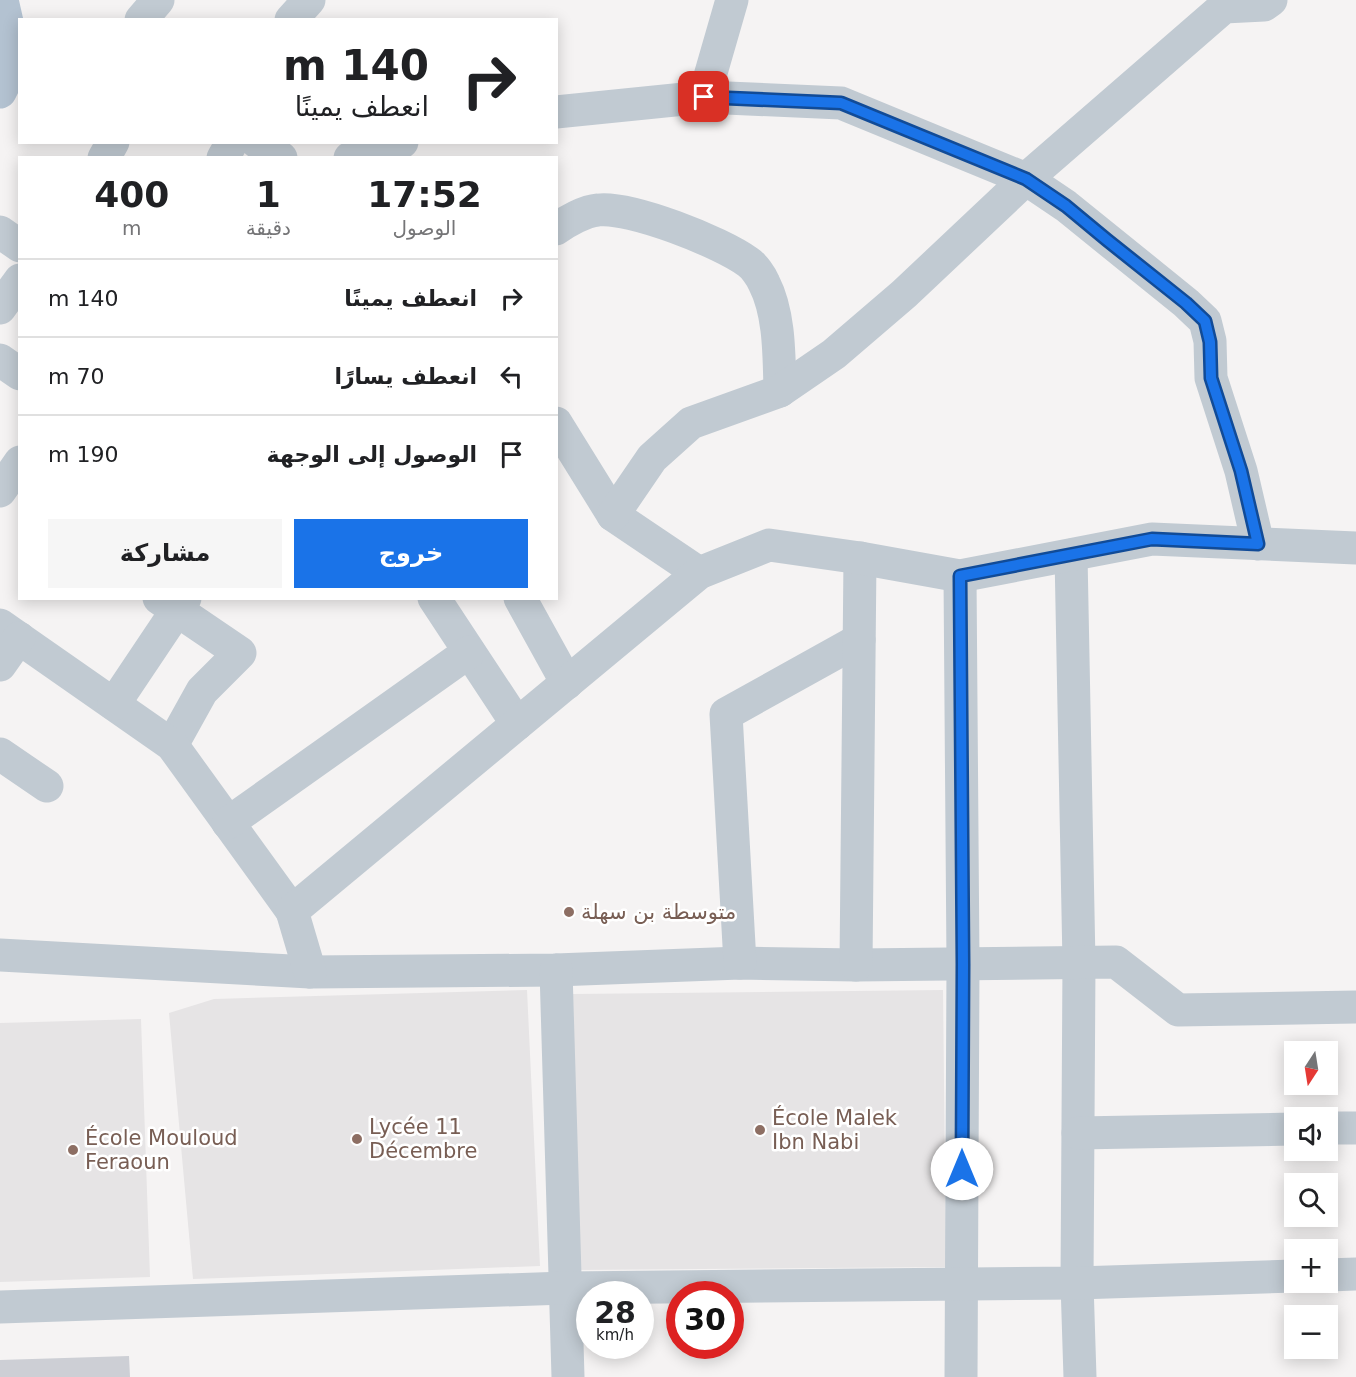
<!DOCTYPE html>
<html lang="ar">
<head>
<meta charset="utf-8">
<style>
  body { margin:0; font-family:"DejaVu Sans","Noto Sans Arabic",sans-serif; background:#f6f6f6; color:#202124; direction:rtl; height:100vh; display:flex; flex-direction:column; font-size:22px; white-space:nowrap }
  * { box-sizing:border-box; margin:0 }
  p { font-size:20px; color:#757577 }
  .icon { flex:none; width:33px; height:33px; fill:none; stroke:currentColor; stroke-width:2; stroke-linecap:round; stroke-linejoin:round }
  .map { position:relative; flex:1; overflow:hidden; direction:ltr }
  .drawer { position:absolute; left:18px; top:156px; width:540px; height:444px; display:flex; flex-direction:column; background:#fff; border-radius:0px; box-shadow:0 3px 15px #0003; direction:rtl }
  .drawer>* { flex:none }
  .guide { position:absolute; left:18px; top:18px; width:540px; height:126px; border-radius:0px; box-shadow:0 3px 15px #0003; direction:rtl; background:#fff; color:#202124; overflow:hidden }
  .needle { width:39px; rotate:192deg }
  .controls { position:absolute; left:1284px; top:1041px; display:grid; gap:12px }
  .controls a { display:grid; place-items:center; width:54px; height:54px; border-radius:0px; background:#fff; box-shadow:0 3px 15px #0003; font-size:30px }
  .speed { position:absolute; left:576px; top:1281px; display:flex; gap:12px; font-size:30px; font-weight:700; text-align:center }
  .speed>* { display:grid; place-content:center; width:78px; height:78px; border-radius:50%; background:#fff; box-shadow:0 3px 15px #0003; line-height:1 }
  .speed small { font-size:15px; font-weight:400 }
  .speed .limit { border:9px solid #d22; background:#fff; color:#111 }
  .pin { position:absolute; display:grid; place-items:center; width:51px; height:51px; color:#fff; margin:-26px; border-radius:12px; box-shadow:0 3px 9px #0006 }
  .me { position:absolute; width:66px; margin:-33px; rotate:0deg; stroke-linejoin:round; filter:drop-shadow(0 0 4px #0008) }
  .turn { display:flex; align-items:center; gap:21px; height:126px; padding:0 30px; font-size:27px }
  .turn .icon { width:78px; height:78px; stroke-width:2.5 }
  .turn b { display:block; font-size:42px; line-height:51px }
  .eta { display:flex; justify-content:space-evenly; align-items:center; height:102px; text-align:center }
  .eta b { font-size:36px; font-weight:700; line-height:42px }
  .cta { display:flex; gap:12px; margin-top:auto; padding:12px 30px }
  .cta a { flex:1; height:69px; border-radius:0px; background:#1a73e8; color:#fff; font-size:24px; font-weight:700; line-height:69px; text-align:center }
  .cta a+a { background:#f6f6f6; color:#202124 }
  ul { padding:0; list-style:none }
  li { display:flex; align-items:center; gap:18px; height:78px; padding:0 30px; border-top:2px solid #e0e0e0 }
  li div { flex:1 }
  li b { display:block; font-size:22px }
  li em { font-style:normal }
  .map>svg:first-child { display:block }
</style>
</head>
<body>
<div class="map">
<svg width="1356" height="1377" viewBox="0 0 1356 1377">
  <rect width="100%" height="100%" fill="#f5f3f3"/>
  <g fill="#e6e4e5">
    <path d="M 527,990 L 540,1266 L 193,1279 L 169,1013 L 214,999 Z"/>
    <path d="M 943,990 L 946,1267 L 576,1270 L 573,994 Z"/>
    <path d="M 141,1019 L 150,1277 L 0,1282 L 0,1023 Z"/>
  </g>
  <path fill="#cdcfd5" d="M 129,1356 L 130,1377 L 0,1377 L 0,1360 Z"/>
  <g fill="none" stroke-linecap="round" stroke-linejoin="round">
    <g stroke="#c1cad2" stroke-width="33">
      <path d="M 141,20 L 158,0"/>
      <path d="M 291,20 L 309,0"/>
      <path d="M 704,97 L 732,0"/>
      <path d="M 556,112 L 704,97 L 841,103 L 1026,179 L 1066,206 L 1186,303 L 1205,321 L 1210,341 L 1211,378 L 1241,471 L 1258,544"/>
      <path d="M 257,142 L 281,158"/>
      <path d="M 104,158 L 113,142"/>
      <path d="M 223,158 L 232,142"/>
      <path d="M 350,158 L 362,152 L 402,142"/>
      <path d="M 556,229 C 567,221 585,211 598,210 C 630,206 721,242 748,262 C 754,266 761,276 764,283 C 780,314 779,357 780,391"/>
      <path d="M 0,232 L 20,246"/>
      <path d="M 0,308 L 20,280"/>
      <path d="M 0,360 L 20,374"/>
      <path d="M 556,423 L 613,515 L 699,573"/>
      <path d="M 0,491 L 20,462"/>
      <path d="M 613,515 L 652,458 L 691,423 L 780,391 L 834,354 L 904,294 L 1026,179 L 1224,7 L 1264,5 L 1271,0"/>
      <path d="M 1071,555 L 1079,963 L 1077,1283 L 1080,1377"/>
      <path d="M 960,576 L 963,964 L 961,1377"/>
      <path d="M 159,598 L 240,653 L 202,691 L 172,745"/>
      <path d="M 434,598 L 517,724"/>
      <path d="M 520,598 L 567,683"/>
      <path d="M 0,625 L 172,745 L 292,911"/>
      <path d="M 0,665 L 19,638"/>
      <path d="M 114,704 L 185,598"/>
      <path d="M 0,754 L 47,786"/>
      <path d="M 228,823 L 469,652"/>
      <path d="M 0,955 L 310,972 L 556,970 L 740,963 L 856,965 L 1116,962 L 1178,1010 L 1356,1007"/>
      <path d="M 740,963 L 726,714 L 859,640"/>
      <path d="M 856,965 L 860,558"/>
      <path d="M 556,970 L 568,1377"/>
      <path d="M 310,972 L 292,911 L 699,573 L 769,545 L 860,558 L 960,576 L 1152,539 L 1356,548"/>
      <path d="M 1328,1128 L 1356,1128"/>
      <path d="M 1078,1133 L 1294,1129"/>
      <path d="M 1328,1275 L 1356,1274"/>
      <path d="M 0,1307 L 565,1288 L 1077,1283 L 1294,1276"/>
    </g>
    <path stroke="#b3c2d1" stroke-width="33" d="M 0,92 L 11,70 L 7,22 L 2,0"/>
  </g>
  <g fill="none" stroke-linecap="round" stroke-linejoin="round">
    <defs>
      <path id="route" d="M 704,97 L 841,103 L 1026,179 L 1066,206 L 1107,240 L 1186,303 L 1205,321 L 1210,342 L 1211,378 L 1241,471 L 1258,544 L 1152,539 L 960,576 L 963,964 L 962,1169"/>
    </defs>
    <use href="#route" stroke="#114b97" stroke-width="15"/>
    <use href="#route" stroke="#1a73e8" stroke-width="10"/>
  </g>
  <g fill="#8d6e63" stroke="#fff" stroke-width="2">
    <circle cx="569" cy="912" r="6"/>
    <circle cx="760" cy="1130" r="6"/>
    <circle cx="357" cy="1139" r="6"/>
    <circle cx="73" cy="1150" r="6"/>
  </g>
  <g text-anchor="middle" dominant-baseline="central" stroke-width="5" stroke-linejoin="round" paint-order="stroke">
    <g font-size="21" fill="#785e54" stroke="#fff" text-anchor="start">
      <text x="581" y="912">متوسطة بن سهلة</text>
      <text x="772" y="1118">École Malek<tspan x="772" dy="24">Ibn Nabi</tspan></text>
      <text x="369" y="1127">Lycée 11<tspan x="369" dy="24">Décembre</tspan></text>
      <text x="85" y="1138">École Mouloud<tspan x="85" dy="24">Feraoun</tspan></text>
    </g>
  </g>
</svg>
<div class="controls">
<a><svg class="needle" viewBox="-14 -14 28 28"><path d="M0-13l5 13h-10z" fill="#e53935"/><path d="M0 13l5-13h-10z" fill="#757577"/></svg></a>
<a><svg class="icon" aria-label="sound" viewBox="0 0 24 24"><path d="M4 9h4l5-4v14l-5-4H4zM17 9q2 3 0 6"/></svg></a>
<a><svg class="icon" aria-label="search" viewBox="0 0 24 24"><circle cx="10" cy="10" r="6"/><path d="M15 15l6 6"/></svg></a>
<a>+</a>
<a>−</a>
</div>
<div class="speed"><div>28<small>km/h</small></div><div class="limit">30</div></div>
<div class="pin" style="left:704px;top:97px;background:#d93025"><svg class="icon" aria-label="arrive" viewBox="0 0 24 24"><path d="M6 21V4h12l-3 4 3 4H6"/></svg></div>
<svg class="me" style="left:962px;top:1169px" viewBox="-20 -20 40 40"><circle r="19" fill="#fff"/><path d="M0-13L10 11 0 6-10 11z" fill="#1a73e8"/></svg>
<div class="guide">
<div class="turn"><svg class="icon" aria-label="right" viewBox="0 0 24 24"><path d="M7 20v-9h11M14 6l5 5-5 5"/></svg><div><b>140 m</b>انعطف يمينًا</div></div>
</div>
<section class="drawer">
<div class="eta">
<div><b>17:52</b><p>الوصول</p></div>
<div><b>1</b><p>دقيقة</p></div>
<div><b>400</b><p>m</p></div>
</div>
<ul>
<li><svg class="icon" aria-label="right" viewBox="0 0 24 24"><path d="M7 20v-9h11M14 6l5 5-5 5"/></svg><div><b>انعطف يمينًا</b></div><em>140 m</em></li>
<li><svg class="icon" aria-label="left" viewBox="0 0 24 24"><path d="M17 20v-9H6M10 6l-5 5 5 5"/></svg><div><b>انعطف يسارًا</b></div><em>70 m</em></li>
<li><svg class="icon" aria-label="arrive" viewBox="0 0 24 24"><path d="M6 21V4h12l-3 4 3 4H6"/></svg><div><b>الوصول إلى الوجهة</b></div><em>190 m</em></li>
</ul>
<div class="cta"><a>خروج</a><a>مشاركة</a></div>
</section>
</div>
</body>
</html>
